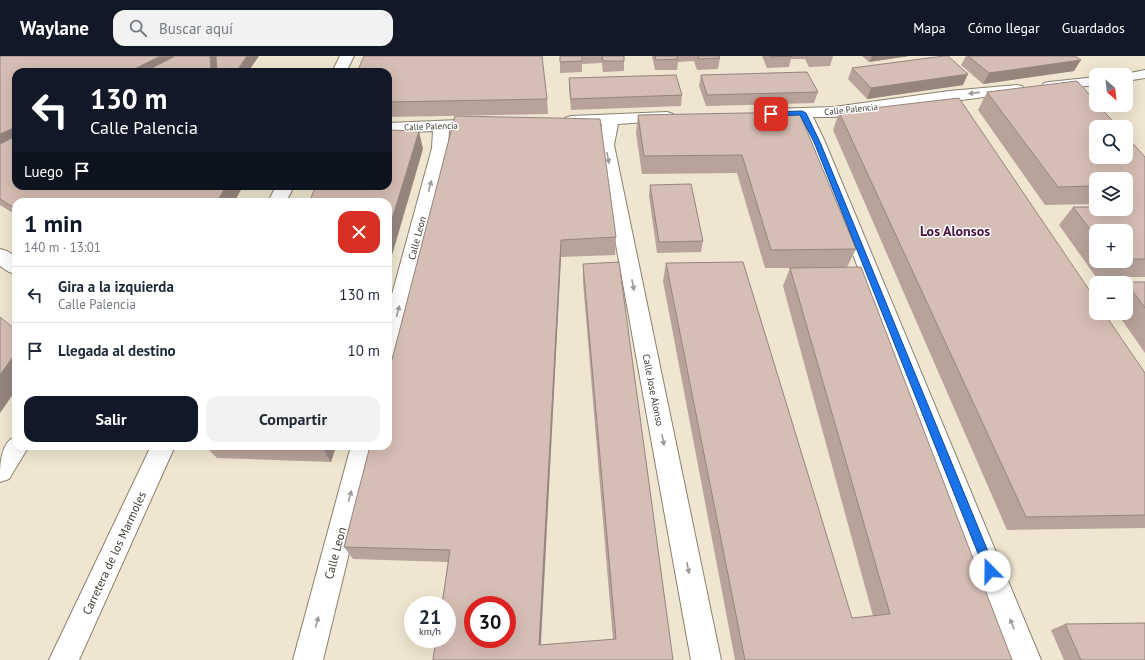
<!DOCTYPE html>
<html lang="es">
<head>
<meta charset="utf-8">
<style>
  body { margin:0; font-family:"PT Sans",sans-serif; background:#f2f2f3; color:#1f2937; height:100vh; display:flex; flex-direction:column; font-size:15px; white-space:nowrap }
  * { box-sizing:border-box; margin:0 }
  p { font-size:13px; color:#747a83 }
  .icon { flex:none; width:22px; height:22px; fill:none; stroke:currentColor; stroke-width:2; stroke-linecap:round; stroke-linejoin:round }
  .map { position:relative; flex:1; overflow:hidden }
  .sheet { position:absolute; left:12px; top:142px; width:380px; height:252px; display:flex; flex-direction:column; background:#fff; border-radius:12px; box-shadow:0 4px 16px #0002 }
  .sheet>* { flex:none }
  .hud { position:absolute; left:12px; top:12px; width:380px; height:122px; border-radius:12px; box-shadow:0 4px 16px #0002; background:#111827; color:#fff; overflow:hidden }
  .needle { width:26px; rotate:152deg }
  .controls { position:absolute; left:1089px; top:12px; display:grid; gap:8px }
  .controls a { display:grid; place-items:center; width:44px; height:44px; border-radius:8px; background:#fff; box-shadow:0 4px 16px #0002; font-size:20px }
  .speed { position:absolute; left:404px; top:540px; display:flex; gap:8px; font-size:20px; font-weight:700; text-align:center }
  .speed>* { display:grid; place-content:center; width:52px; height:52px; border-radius:50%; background:#fff; box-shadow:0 4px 16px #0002; line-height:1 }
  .speed small { font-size:10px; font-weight:400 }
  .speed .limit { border:6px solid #d22; background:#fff; color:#111 }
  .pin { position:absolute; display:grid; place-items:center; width:34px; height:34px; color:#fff; margin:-17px; border-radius:8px; box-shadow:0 2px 6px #0006 }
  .me { position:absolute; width:44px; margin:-22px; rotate:338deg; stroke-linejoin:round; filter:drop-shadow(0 0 3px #0008) }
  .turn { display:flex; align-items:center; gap:14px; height:84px; padding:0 12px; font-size:18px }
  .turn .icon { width:52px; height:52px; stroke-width:2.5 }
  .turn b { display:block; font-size:28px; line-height:34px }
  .then { display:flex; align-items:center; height:38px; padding:0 12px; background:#0003; gap:8px; font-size:15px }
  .round { display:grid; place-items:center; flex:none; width:42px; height:42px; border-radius:12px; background:#f2f2f3 }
  .headline { display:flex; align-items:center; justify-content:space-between; height:68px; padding:0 12px }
  h1 { font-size:24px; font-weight:700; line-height:30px; color:#111827 }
  .action { display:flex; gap:8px; margin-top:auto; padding:8px 12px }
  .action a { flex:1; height:46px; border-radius:12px; background:#111827; color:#fff; font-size:16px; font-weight:700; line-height:46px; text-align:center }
  .action a+a { background:#f2f2f3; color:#1f2937 }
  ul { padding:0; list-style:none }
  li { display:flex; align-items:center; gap:12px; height:56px; padding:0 12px; border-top:1px solid #e0e1e3 }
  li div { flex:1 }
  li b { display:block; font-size:15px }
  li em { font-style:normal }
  header { display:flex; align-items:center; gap:24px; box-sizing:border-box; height:56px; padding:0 20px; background:#111827; color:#fff }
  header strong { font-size:19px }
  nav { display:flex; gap:22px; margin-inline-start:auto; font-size:14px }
  .search { width:280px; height:36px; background:#f2f2f3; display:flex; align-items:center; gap:10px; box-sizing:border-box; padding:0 14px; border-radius:12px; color:#747a83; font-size:15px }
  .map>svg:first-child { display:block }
</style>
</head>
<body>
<header>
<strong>Waylane</strong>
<div class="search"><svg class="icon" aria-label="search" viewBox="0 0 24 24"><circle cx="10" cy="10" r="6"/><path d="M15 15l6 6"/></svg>Buscar aquí</div>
<nav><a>Mapa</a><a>Cómo llegar</a><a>Guardados</a></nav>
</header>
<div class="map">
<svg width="1145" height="604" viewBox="0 0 1145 604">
  <rect width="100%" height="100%" fill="#efe5d0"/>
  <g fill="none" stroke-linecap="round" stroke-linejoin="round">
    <defs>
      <g id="minor">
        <path d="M 1145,14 L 1145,22 L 1126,25 L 1126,19 L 1120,19 Z"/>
        <path d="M 1096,21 L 1096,29 L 1049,34 L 1044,33 L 1042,30 L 1044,27 L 1049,26 Z"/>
        <path d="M 1017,29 L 1022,30 L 1024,33 L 1022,36 L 834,61 L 813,61 L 825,86 L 1041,604 L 1011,604 L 809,86 L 797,62 L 769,63 L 763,61 L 761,58 L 763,55 L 769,53 L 834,51 L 949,35 Z"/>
        <path d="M 667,56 L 673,58 L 675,61 L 673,64 L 618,68 L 614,89 L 721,604 L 691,604 L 598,89 L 602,68 L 571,70 L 565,68 L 563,65 L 565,62 L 571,60 Z"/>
        <path d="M 483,63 L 489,65 L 491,68 L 489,71 L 449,74 L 448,92 L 399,293 L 396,299 L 388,302 L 388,253 L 432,92 L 433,75 L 388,77 L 388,67 Z"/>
        <path d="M 0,193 L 7,195 L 16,201 L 16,218 L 9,216 L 0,210 Z"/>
        <path d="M 16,380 L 16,390 L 29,390 L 9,423 L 0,426 C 0,408 0,387 16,380 Z"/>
        <path d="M 351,390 L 375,390 L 323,604 L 293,604 Z"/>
      </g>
      <g id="major">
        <path d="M 340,0 L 354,0 L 346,16 L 332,16 Z"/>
        <path d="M 276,130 L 294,130 L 286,146 L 268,146 Z"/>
        <path d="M 151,390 L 175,390 L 79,604 L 49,604 Z"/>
      </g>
    </defs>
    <use href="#minor" stroke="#89806d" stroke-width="2"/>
    <use href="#major" stroke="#89806d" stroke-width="2"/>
    <use href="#minor" fill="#fff" fill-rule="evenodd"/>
    <use href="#major" fill="#fff" fill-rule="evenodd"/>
  </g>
  <g fill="#b7a39a" fill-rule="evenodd">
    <path d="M 0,0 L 16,130 L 243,130 L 234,146 L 16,146 L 16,159 L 0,149 Z"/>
    <path d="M 560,0 L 624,0 L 624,15 L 603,16 L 602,7 L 582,8 L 582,16 L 560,17 Z"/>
    <path d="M 652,0 L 719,0 L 720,2 L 718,13 L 697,14 L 694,5 L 678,6 L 677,14 L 655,14 Z"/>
    <path d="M 762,0 L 833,0 L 830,10 L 809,11 L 805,3 L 791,3 L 789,11 L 767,12 Z"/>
    <path d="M 862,0 L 909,0 L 869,6 Z"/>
    <path d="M 966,0 L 1075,0 L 1074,15 L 983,28 L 961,9 Z"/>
    <path d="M 852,12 L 963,29 L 867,43 L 848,23 Z"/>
    <path d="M 388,16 L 547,43 L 548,58 L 388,61 Z"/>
    <path d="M 701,19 L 818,36 L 814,47 L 706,50 L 699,30 Z"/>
    <path d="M 569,22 L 682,39 L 681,50 L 571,54 L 569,33 Z"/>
    <path d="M 987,36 L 1145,101 L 1145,221 L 1096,221 L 1059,169 L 1073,151 L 1126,153 L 1126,123 L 1096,123 L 1096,148 L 1045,149 L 978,54 ZM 1096,175 L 1126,175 L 1126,205 L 1096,205 Z"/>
    <path d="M 799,56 L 856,193 L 847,211 L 805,212 L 1012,604 L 735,604 L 663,225 L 666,207 L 852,562 L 873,560 L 783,230 L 790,212 L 765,212 L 737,117 L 642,118 L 636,77 L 638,59 Z"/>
    <path d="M 839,56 L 1145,317 L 1145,472 L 1007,474 L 833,74 Z"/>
    <path d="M 455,60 L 616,181 L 615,199 L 561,201 L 541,589 L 613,584 L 583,226 L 583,208 L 673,604 L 433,604 L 448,506 L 353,503 L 344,491 Z"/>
    <path d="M 650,129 L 703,185 L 701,196 L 657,197 L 649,140 Z"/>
    <path d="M 1126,226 L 1145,226 L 1145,297 L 1117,257 L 1126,257 L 1126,227 L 1125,227 Z"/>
    <path d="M 205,390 L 336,390 L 331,406 L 217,402 Z"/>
    <path d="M 1065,568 L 1145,604 L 1064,604 L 1051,574 Z"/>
  </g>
  <g fill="#95857d">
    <path d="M 161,0 L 198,0 L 166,16 L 128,16 Z"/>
    <path d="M 210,0 L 216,0 L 217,16 L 211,16 Z"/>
    <path d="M 247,0 L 259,0 L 248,16 L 236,16 Z"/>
    <path d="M 872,0 L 909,0 L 869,6 Z"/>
    <path d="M 1081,4 L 1074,15 L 983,28 L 989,17 Z"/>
    <path d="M 968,18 L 963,29 L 867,43 L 871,32 Z"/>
    <path d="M 16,71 L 16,92 L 0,100 L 0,78 Z"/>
    <path d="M 419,75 L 423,93 L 388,213 L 388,176 Z"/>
    <path d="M 226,130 L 243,130 L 234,146 L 217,146 Z"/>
    <path d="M 561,184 L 561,201 L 540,598 L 539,589 Z"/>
    <path d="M 16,291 L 16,334 L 0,357 L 0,319 Z"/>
    <path d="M 322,390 L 336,390 L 331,406 L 322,391 Z"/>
  </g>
  <g fill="#d5beb3" stroke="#95857d" fill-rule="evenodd">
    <path d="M 0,0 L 161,0 L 128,16 L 16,16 L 16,71 L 0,78 Z"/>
    <path d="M 175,0 L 210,0 L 211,16 L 144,16 Z"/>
    <path d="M 216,0 L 247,0 L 236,16 L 217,16 Z"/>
    <path d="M 364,0 L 542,0 L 547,43 L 388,46 L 388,16 L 357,16 Z"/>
    <path d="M 560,0 L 582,0 L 582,5 L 560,6 Z"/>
    <path d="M 602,0 L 624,0 L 624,5 L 603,5 Z"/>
    <path d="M 655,0 L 677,0 L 678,3 L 656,4 Z"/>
    <path d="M 698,0 L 719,0 L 720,2 L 699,3 Z"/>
    <path d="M 770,0 L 792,0 L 770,1 Z"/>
    <path d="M 944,0 L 948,0 L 968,18 L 871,32 L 852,12 Z"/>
    <path d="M 968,0 L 1075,0 L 1081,4 L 989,17 Z"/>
    <path d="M 807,16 L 818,36 L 707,39 L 701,19 Z"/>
    <path d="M 676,19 L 682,39 L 571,43 L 569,22 Z"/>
    <path d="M 1077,25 L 1096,46 L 1096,49 L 1098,49 L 1118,71 L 1096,71 L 1096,101 L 1126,101 L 1126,80 L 1145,101 L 1145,203 L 1126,203 L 1126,175 L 1096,175 L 1096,181 L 1073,151 L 1096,151 L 1096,153 L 1126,153 L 1126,150 L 1128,150 L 1126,148 L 1126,123 L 1096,123 L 1096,130 L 1058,131 L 987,36 Z"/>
    <path d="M 959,42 L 1096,244 L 1096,257 L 1104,257 L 1145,317 L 1145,459 L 1026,461 L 839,56 Z"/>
    <path d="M 799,56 L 856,193 L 771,194 L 742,99 L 644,100 L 638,59 Z"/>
    <path d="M 455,60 L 600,63 L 616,181 L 561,184 L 539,589 L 616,583 L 583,208 L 619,206 L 673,604 L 433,604 L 436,583 L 447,583 L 447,549 L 442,549 L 450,494 L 344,491 L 370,390 L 388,390 L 388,319 ZM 473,549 L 507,549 L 507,583 L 473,583 Z"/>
    <path d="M 388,74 L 419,75 L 388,176 L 388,146 L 309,146 L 316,130 L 388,130 Z"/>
    <path d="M 16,80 L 16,130 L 226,130 L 217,146 L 16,146 L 16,153 L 0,143 L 0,88 Z"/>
    <path d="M 691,128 L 703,185 L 659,186 L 650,129 Z"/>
    <path d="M 743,206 L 852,562 L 890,558 L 790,212 L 861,211 L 1012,604 L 745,604 L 666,207 Z"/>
    <path d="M 1126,226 L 1145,226 L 1145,252 Z"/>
    <path d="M 0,261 L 16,274 L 16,291 L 15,298 L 0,319 Z"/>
    <path d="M 289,390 L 322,390 L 322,391 Z"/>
    <path d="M 1145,567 L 1145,604 L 1081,604 L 1065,568 Z"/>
  </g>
  <defs><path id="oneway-solid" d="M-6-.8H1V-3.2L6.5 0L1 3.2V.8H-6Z"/></defs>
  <g fill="#9e9c98">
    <use href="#oneway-solid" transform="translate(974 37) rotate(174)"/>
    <use href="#oneway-solid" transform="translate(608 102) rotate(79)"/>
    <use href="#oneway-solid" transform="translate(430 130) rotate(-75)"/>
    <use href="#oneway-solid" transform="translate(633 229) rotate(79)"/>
    <use href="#oneway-solid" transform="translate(398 255) rotate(-75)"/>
    <use href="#oneway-solid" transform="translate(663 384) rotate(79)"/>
    <use href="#oneway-solid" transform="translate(350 440) rotate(-75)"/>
    <use href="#oneway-solid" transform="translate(688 512) rotate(79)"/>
    <use href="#oneway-solid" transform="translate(317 566) rotate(-75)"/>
    <use href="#oneway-solid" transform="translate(1012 568) rotate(-112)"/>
  </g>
  <path fill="#1a73e8" stroke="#114b97" d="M 802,55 L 806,57 L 820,86 L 996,515 L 994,519 L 990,521 L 986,519 L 985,515 L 814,86 L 800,59 L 771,60 L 767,58 L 771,56 Z"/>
  <g text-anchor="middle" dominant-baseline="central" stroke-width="3" stroke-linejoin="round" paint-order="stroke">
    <g font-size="9" fill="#3e3a31" stroke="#fff">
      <text transform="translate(851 53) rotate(-6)">Calle Palencia</text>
      <text transform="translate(431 70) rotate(-2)">Calle Palencia</text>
    </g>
    <g font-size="10" fill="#3e3a31" stroke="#fff">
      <text transform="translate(417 182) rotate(-75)">Calle Leon</text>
      <text transform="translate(653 334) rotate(79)">Calle Jose Alonso</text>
    </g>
    <g font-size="12" fill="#3e3a31" stroke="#fff">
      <text transform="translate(114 497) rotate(-65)">Carretera de los Marmoles</text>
      <text transform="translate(335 497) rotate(-75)">Calle Leon</text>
    </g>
    <g font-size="14" font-weight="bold" fill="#451140" stroke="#fff">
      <text x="955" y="175">Los Alonsos</text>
    </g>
  </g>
</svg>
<div class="controls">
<a><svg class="needle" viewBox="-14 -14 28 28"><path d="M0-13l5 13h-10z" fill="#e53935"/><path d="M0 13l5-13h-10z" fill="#747a83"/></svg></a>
<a><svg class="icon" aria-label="search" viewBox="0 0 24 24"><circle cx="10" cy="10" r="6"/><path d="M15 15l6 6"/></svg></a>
<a><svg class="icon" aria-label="layers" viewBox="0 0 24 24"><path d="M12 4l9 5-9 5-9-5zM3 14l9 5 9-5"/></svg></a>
<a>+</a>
<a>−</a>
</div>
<div class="speed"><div>21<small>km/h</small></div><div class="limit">30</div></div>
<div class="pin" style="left:771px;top:58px;background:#d93025"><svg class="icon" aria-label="arrive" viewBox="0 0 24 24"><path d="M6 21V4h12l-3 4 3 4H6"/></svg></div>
<svg class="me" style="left:990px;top:515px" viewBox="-20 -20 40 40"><circle r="19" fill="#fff"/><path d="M0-13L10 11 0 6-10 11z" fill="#1a73e8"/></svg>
<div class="hud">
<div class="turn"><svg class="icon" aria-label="left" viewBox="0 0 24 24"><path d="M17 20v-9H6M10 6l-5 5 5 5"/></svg><div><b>130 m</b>Calle Palencia</div></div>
<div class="then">Luego<svg class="icon" aria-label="arrive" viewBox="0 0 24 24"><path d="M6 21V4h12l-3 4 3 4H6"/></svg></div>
</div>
<section class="sheet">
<div class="headline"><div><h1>1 min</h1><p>140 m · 13:01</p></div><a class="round" style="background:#d93025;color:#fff"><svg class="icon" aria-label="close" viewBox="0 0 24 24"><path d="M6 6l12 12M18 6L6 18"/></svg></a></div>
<ul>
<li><svg class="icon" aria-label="left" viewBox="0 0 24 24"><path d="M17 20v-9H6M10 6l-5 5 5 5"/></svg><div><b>Gira a la izquierda</b><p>Calle Palencia</p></div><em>130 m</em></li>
<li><svg class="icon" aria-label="arrive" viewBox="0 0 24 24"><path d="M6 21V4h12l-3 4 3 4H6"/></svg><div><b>Llegada al destino</b></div><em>10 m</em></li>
</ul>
<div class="action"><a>Salir</a><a>Compartir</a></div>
</section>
</div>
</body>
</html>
